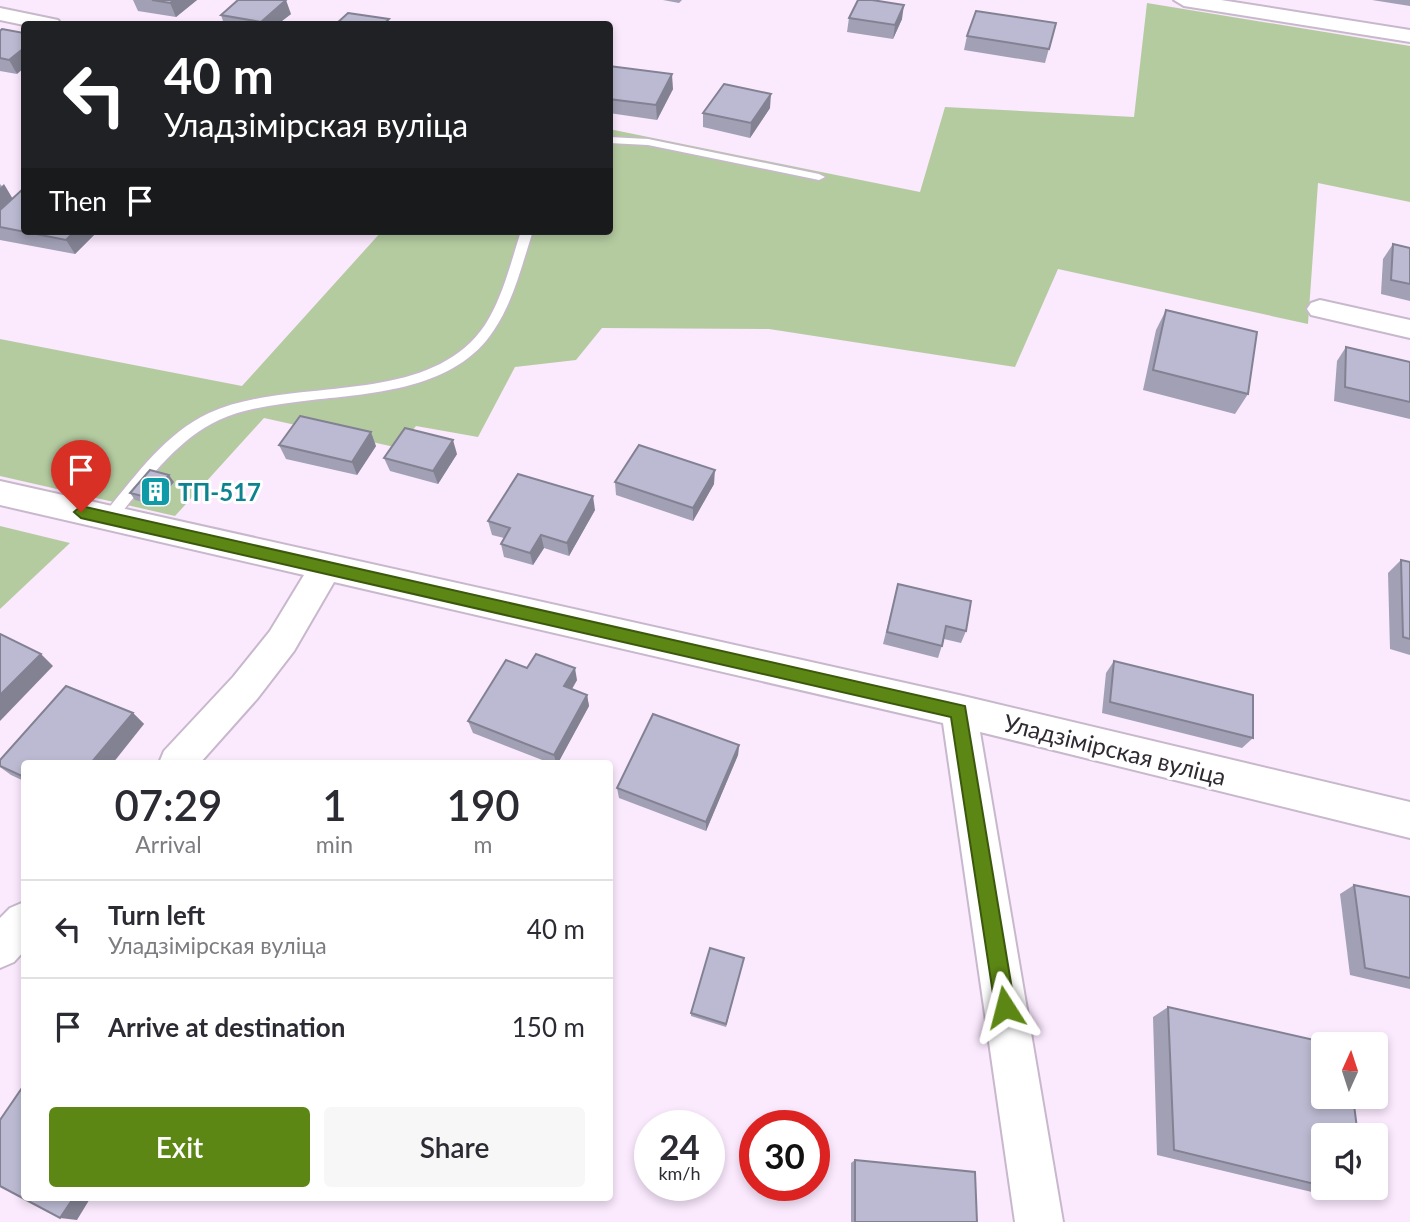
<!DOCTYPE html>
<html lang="en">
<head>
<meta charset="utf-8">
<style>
  body { margin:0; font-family:Lato,sans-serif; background:#f7f7f7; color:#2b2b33; height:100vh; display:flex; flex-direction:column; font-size:26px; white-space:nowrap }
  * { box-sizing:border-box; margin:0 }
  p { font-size:23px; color:#7c7c81 }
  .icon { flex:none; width:38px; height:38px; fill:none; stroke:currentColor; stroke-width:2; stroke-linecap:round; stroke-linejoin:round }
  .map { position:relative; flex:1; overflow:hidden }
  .side { position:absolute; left:21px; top:760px; width:592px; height:441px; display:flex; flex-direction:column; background:#fff; border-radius:7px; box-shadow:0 4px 10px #0003 }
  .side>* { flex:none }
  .guide { position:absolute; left:21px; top:21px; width:592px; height:214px; border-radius:7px; box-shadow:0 4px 10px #0003; background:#202124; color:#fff; overflow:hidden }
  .needle { width:46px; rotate:3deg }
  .tools { position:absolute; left:1311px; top:1032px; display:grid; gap:14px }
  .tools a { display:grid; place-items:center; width:77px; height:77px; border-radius:7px; background:#fff; box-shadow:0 4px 10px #0003; font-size:35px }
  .speed { position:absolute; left:634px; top:1110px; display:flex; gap:14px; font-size:35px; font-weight:700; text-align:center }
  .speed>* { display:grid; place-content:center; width:91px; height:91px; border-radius:50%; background:#fff; box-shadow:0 4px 10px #0003; line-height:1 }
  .speed small { font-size:18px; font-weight:400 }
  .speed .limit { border:10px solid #d22; background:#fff; color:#111 }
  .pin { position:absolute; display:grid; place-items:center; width:60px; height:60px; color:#fff; margin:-72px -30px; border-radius:50% 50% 50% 0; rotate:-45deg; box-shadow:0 0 7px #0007 }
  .pin .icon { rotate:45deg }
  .me { position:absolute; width:77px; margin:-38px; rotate:351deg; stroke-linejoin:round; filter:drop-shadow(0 0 5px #0008) }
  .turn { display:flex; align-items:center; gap:24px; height:147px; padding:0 28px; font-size:32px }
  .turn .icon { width:91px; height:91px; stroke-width:2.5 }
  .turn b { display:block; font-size:49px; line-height:60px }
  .then { display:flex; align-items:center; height:66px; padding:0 28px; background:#0003; gap:14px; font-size:26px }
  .eta { display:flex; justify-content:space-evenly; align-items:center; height:119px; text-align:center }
  .eta b { font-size:42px; font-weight:600; line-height:49px }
  .cta { display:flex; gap:14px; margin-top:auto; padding:14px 28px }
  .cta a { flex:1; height:80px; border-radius:7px; background:#5c8714; color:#fff; font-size:28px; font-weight:600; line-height:80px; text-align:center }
  .cta a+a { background:#f7f7f7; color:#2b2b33 }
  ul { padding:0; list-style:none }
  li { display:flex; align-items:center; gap:21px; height:98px; padding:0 28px; border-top:2px solid #e1e1e2 }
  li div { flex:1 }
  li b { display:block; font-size:26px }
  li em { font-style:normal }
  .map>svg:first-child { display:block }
</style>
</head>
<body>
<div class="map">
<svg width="1410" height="1222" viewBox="0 0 1410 1222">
  <rect width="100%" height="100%" fill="#fbe9fe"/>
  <g fill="#b4cba0">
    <path d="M 1147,3 L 1410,46 L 1410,202 L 1318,183 L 1308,324 L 1058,269 L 1015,367 L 769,329 L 602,328 L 576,360 L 515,367 L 478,437 L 416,426 L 399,448 L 264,418 L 175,516 L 0,476 L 0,339 L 242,386 L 382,231 L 609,231 L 609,129 L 920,192 L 945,107 L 1134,117 Z"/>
    <path d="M 0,526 L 70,543 L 0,609 Z"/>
  </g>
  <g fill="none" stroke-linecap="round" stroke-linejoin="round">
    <defs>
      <g id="lane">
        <path d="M 609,137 L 648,139 L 819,174 L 825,177 L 819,180 L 648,145 L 609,143 Z"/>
        <path d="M 521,231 L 533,231 C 522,264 514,300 494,330 C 456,389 375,393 312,400 C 281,404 248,407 219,420 C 174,441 144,486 113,523 L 103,523 L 101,519 L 103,515 C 134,478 164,434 209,413 C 292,375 428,409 485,325 C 503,297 511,262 521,231 Z"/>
      </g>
      <g id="street">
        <path d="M 1174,0 L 1221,0 L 1410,30 L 1410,42 L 1184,6 Z"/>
        <path d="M 0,8 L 58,20 L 61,24 L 24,25 L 0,20 Z"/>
        <path d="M 1320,300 L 1410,320 L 1410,338 L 1311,315 L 1307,309 L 1311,303 Z"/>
        <path d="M 0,481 L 959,695 L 1410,802 L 1410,838 L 980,732 L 1063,1222 L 1015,1222 L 943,723 L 334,582 L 294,651 L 257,699 L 200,763 L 159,763 L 164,751 L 233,677 L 270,631 L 304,575 L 0,505 Z"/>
        <path d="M 24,902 L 24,951 L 14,962 L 0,968 L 0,918 L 10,908 Z"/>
      </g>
    </defs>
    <use href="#lane" stroke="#c8b8cc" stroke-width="3"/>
    <use href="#street" stroke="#c8b8cc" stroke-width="4"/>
    <use href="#lane" fill="#fff" fill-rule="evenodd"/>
    <use href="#street" fill="#fff" fill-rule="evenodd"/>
  </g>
  <g fill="#a1a0b5">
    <path d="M 133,0 L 197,0 L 176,17 L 138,11 Z"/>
    <path d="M 663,0 L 682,0 L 679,3 Z"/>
    <path d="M 1372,0 L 1410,0 L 1410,6 Z"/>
    <path d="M 291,14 L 278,24 L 224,24 L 221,15 Z"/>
    <path d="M 849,18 L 902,19 L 893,39 L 847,32 Z"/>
    <path d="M 1056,23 L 1045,63 L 964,50 L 967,36 Z"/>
    <path d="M 0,31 L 17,74 L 0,71 Z"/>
    <path d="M 609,66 L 673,89 L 657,120 L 609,113 Z"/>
    <path d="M 770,108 L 750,138 L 703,127 L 703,113 Z"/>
    <path d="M 0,184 L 13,199 L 98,231 L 75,254 L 0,240 Z"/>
    <path d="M 1393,244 L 1410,248 L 1410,301 L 1381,294 L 1383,259 Z"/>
    <path d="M 1166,310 L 1248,394 L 1235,414 L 1143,390 L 1156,330 Z"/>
    <path d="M 1346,347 L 1410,362 L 1410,419 L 1334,401 L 1337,361 Z"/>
    <path d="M 279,445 L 376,446 L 357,475 L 286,459 Z"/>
    <path d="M 457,454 L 438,484 L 390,471 L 384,458 Z"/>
    <path d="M 174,482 L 155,505 L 135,500 L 130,493 Z"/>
    <path d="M 615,482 L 714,484 L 693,521 L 616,495 Z"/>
    <path d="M 595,510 L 569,556 L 544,548 L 533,565 L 504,557 L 501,544 L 504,538 L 492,535 L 488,521 Z"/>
    <path d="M 1401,560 L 1410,562 L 1410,655 L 1390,649 L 1388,573 Z"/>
    <path d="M 895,596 L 966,631 L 961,643 L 944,639 L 938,658 L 883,644 Z"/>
    <path d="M 1114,661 L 1253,738 L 1242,748 L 1102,713 L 1106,673 Z"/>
    <path d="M 527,668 L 577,680 L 572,689 L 587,695 L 589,706 L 558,763 L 550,763 L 473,733 L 468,721 Z"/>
    <path d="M 133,713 L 144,724 L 24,763 L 24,781 L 11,775 L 0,767 L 0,760 Z"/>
    <path d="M 739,745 L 738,755 L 706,831 L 619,798 L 617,788 Z"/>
    <path d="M 1354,885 L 1410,897 L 1410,989 L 1350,975 L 1340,894 Z"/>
    <path d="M 744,958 L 726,1027 L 691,1016 L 691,1013 Z"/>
    <path d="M 1168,1007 L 1323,1136 L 1323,1188 L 1364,1188 L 1365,1196 L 1341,1199 L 1157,1155 L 1153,1017 Z"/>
    <path d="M 855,1160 L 977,1222 L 851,1222 L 851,1163 Z"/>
  </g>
  <g fill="#838293">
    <path d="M 174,0 L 197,0 L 176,17 L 170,3 Z"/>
    <path d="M 286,0 L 291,14 L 278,24 L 262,24 L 261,22 Z"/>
    <path d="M 904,5 L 902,19 L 893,39 L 895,25 Z"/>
    <path d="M 24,48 L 24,68 L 17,74 L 9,60 Z"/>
    <path d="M 672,74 L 673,89 L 657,120 L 656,105 Z"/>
    <path d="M 771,94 L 770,108 L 750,138 L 751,123 Z"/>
    <path d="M 4,184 L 17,206 L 0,221 L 0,188 Z"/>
    <path d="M 75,231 L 98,231 L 75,254 L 66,240 Z"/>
    <path d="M 371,432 L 376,446 L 357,475 L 352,462 Z"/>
    <path d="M 453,440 L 457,454 L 438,484 L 433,471 Z"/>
    <path d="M 715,470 L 714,484 L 693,521 L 693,508 Z"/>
    <path d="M 169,475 L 174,482 L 155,505 L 150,498 Z"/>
    <path d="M 593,496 L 595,510 L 569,556 L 567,543 Z"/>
    <path d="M 541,535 L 544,548 L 533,565 L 530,553 Z"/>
    <path d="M 41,654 L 53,666 L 0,721 L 0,695 Z"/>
    <path d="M 575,668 L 577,680 L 567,697 L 564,686 Z"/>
    <path d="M 587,695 L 589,706 L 558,763 L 556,763 L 554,755 Z"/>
    <path d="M 133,713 L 144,724 L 113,763 L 91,763 Z"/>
    <path d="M 739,745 L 738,755 L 706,831 L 706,822 Z"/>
    <path d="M 74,1197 L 91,1197 L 77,1220 L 60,1218 Z"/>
  </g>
  <g fill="#bbbad2" stroke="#838293" stroke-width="2">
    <path d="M 152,0 L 174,0 L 170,3 Z"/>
    <path d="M 238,0 L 286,0 L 261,22 L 221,15 Z"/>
    <path d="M 858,0 L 872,0 L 904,5 L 895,25 L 849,18 Z"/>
    <path d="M 976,11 L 1056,23 L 1049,49 L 967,36 Z"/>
    <path d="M 348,13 L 389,19 L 384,24 L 336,24 Z"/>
    <path d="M 2,29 L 24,33 L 24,48 L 9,60 L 0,58 L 0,31 Z"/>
    <path d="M 609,66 L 672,74 L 656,105 L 609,99 Z"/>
    <path d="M 724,84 L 771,94 L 751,123 L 703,113 Z"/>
    <path d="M 24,188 L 24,231 L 75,231 L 66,240 L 0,227 L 0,210 Z"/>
    <path d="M 1393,244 L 1410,248 L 1410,284 L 1391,280 Z"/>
    <path d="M 1166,310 L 1257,332 L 1248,394 L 1153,370 Z"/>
    <path d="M 1346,347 L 1410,362 L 1410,402 L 1345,387 Z"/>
    <path d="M 300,416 L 371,432 L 352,462 L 279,445 Z"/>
    <path d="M 405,428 L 453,440 L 433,471 L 384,458 Z"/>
    <path d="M 639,445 L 715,470 L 693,508 L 615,482 Z"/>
    <path d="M 150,470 L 169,475 L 150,498 L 130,493 Z"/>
    <path d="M 518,474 L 593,496 L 567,543 L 541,535 L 530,553 L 501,544 L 510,528 L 488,521 Z"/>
    <path d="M 1401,560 L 1410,562 L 1410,639 L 1403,637 Z"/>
    <path d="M 898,584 L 971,601 L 966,631 L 946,626 L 942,646 L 887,632 Z"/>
    <path d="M 0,634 L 41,654 L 0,695 Z"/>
    <path d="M 536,654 L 575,668 L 564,686 L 587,695 L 554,755 L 468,721 L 506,660 L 527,668 Z"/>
    <path d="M 1114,661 L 1253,695 L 1253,738 L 1110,702 Z"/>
    <path d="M 66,686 L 133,713 L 91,763 L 24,763 L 24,777 L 0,766 L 0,760 Z"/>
    <path d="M 653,714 L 739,745 L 706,822 L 617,788 Z"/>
    <path d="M 1354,885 L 1410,897 L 1410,978 L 1365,968 Z"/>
    <path d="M 710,948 L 744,958 L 726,1024 L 691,1013 Z"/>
    <path d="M 1168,1007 L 1336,1045 L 1323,1045 L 1323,1097 L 1353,1097 L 1358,1136 L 1323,1136 L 1323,1186 L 1174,1150 Z"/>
    <path d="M 24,1085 L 24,1197 L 74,1197 L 60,1218 L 0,1186 L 0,1120 Z"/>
    <path d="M 855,1160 L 975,1172 L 977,1222 L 855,1222 Z"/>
    <path d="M 1333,1188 L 1364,1188 L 1365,1196 Z"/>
  </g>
  <path fill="#5c8714" stroke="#3c580d" stroke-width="2" d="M 81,506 L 965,706 L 1015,1007 L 1013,1014 L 1005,1017 L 998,1014 L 995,1007 L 951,717 L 81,518 L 74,512 Z"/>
  <defs>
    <symbol id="building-square" viewBox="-11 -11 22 22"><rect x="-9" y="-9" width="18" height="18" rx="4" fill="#0f9aa8" stroke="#fff"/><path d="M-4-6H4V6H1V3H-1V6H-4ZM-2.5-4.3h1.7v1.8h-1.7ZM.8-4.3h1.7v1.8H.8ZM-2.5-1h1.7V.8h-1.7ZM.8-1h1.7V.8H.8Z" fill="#fff"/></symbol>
  </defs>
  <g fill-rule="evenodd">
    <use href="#building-square" x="138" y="474" width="35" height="35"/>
  </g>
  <g text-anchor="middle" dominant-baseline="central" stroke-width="6" stroke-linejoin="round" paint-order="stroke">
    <g font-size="24" font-weight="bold" fill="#0d838f" stroke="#fff" text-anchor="start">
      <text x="178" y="491">ТП-517</text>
    </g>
    <g font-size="24" fill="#302a32" stroke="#fff">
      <text transform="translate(1115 749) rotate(14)">Уладзімірская вуліца</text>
    </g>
  </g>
</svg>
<div class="tools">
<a><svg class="needle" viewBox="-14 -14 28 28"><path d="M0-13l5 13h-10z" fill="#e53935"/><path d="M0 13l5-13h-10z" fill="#7c7c81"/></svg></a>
<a><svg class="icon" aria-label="sound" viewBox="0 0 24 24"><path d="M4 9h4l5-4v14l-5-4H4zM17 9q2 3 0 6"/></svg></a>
</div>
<div class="speed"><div>24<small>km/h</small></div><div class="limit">30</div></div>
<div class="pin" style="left:81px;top:512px;background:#d93025"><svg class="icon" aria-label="arrive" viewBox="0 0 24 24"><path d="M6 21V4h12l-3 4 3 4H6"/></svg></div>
<svg class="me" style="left:1005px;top:1007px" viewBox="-20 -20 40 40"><path d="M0-17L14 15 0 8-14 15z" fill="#5c8714" stroke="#fff" stroke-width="4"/></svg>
<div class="guide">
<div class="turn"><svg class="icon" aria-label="left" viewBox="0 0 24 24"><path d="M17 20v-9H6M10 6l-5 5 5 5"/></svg><div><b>40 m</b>Уладзімірская вуліца</div></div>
<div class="then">Then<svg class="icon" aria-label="arrive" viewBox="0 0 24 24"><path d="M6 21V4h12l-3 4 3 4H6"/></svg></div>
</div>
<section class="side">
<div class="eta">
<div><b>07:29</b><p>Arrival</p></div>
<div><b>1</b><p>min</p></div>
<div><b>190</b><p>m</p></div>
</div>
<ul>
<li><svg class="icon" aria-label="left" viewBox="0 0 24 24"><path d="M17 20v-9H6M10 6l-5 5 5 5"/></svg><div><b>Turn left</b><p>Уладзімірская вуліца</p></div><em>40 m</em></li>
<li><svg class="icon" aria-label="arrive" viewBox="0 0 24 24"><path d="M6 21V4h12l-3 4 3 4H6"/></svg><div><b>Arrive at destination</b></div><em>150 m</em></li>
</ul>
<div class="cta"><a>Exit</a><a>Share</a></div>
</section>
</div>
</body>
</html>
